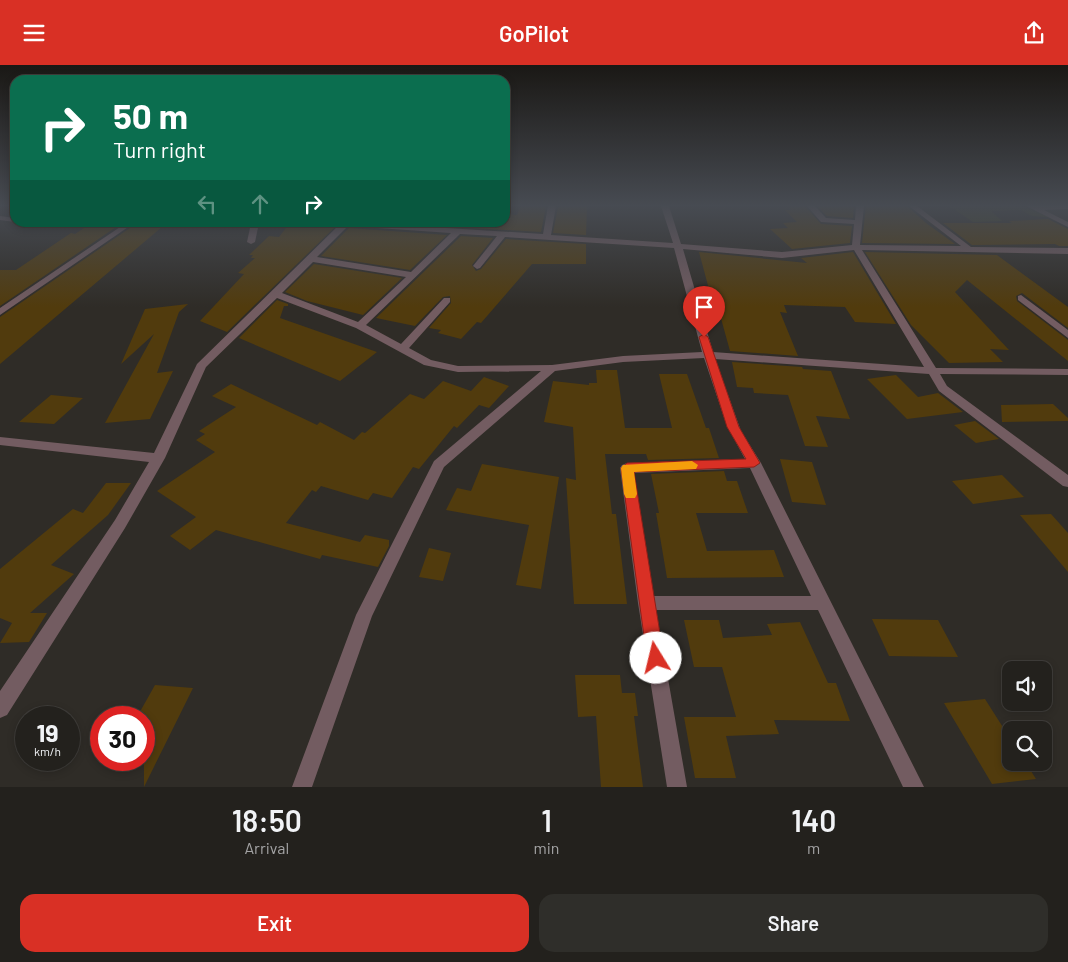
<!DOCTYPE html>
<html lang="en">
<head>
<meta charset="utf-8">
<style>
  body { margin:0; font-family:Barlow,sans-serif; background:#2f2e2a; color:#f1f3f6; height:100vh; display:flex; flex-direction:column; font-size:19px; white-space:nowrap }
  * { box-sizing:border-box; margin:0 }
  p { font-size:16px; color:#a3a3a4 }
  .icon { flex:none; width:28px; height:28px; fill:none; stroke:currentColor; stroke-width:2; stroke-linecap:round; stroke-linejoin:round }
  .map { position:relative; height:722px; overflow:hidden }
  .details { display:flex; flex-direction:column; background:#23211d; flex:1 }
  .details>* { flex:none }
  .guide { position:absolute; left:10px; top:10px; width:500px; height:152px; border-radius:15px; box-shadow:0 2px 8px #0003,0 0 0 1px #403e3b; background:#0b6e4f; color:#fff; overflow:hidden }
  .tools { position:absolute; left:1002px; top:596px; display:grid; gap:10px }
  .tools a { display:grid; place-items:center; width:50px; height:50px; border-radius:10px; background:#23211d; box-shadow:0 2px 8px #0003,0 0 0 1px #403e3b; font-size:25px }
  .speed { position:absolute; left:15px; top:641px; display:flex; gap:10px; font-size:25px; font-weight:700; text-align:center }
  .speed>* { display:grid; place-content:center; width:65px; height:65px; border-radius:50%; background:#23211d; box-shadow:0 2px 8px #0003,0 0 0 1px #403e3b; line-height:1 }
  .speed small { font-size:12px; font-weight:400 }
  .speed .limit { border:8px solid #d22; background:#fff; color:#111 }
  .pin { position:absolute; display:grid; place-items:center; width:42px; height:42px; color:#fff; margin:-51px -21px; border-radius:50% 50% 50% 0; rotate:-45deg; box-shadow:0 0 5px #0007 }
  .pin .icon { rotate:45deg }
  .me { position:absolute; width:55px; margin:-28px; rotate:351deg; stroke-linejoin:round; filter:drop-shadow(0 0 4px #0008) }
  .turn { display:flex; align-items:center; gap:18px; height:105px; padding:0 20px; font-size:22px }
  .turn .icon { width:65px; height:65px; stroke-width:2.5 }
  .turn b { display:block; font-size:35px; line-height:42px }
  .lanes { display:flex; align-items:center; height:48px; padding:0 20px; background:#0003; justify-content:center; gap:25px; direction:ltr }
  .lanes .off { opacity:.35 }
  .eta { display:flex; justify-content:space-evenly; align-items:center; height:85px; text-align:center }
  .eta b { font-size:30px; font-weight:600; line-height:35px }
  .primary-button { display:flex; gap:10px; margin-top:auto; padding:10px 20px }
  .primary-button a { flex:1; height:58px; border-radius:15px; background:#d93025; color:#fff; font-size:20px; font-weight:600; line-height:58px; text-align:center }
  .primary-button a+a { background:#2f2e2a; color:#f1f3f6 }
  header { display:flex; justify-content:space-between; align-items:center; height:65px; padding:0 20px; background:#d93025; color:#fff; font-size:22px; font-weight:600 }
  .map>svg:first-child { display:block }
</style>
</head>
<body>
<header><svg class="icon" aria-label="menu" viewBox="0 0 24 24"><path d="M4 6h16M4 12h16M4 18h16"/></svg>GoPilot<svg class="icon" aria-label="share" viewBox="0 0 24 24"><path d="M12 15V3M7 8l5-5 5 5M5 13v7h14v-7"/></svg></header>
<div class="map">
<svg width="1068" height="722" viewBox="0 0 1068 722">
  <rect width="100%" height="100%" fill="#2f2c27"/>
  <path fill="#3e411f" d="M 949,141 L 1023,141 L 1048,152 L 1032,151 L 1021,145 L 991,146 L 1002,156 L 973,157 Z"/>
  <g fill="#513b0d">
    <path d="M 521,141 L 546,141 L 541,167 L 388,158 L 505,158 L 505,149 L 517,150 Z"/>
    <path d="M 560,141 L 587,141 L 586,170 L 553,168 L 558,142 Z"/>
    <path d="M 788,141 L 805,141 L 821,159 L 852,161 L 850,178 L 792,184 L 770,164 L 788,163 L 783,158 L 797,157 L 785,145 L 791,145 Z"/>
    <path d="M 817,141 L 854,141 L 853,153 L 827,151 Z"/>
    <path d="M 866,141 L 907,141 L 926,158 L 955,179 L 862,178 Z"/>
    <path d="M 1048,154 L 1068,164 L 1068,181 L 1059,181 L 1055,179 L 972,180 L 943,158 L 1012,158 L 1009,156 Z"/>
    <path d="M 90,159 L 119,160 L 0,241 L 0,205 L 16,205 L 71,168 L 75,169 Z"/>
    <path d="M 289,159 L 335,162 L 227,267 L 200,256 L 244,209 L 238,208 L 255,193 L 251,193 L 253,190 L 249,190 L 269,171 L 279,172 Z"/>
    <path d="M 162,162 L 0,299 L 0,252 L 130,163 Z"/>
    <path d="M 349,163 L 447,170 L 410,205 L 321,191 Z"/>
    <path d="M 461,171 L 493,173 L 472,200 L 476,206 L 481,204 L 506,174 L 586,179 L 586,199 L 532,199 L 481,258 L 477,257 L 461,274 L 438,268 L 441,265 L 429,263 L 451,238 L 450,231 L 443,232 L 415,261 L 376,253 Z"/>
    <path d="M 699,187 L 807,198 L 801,193 L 853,187 L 896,259 L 855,257 L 845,242 L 784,240 L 787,248 L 780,247 L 798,291 L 730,286 L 717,239 L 713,239 Z"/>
    <path d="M 865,187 L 997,190 L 1068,242 L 1068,263 L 1022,228 L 1016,231 L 1017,236 L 1068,275 L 1068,296 L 967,215 L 955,227 L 1009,285 L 990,284 L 1003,297 L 949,298 L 911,260 Z"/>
    <path d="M 314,199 L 402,213 L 363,250 L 307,236 L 285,227 Z"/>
    <path d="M 277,235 L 288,239 L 288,241 L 284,241 L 280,253 L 377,287 L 340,316 L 239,273 Z"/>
    <path d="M 188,239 L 179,247 L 157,308 L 173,306 L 150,354 L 105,358 L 154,269 L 121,299 L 145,244 Z"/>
    <path d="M 732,297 L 802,302 L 803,304 L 831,306 L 850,354 L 816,351 L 828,382 L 805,381 L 788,330 L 754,328 L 753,323 L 737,322 Z"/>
    <path d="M 596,305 L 617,305 L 625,363 L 672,363 L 659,309 L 687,309 L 706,363 L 709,363 L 719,393 L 648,395 L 646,389 L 605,389 L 612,449 L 616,449 L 627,539 L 574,539 L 566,413 L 576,415 L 573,362 L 544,357 L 553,316 L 589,320 L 589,318 L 597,318 Z"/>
    <path d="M 896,310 L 918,332 L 938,328 L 963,347 L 907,354 L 867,314 Z"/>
    <path d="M 484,312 L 509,321 L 489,343 L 479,340 L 457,363 L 454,361 L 419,404 L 413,402 L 392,433 L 373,428 L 368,435 L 321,421 L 316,427 L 312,425 L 286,458 L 360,477 L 365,470 L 389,475 L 389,481 L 378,502 L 322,490 L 320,494 L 216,465 L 190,485 L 170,471 L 196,452 L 157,426 L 215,387 L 196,375 L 205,369 L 199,366 L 236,342 L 212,331 L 231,319 L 317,360 L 320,357 L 354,375 L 362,367 L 365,368 L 410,329 L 424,334 L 443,316 L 471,326 Z"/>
    <path d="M 51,330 L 83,333 L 54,359 L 19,357 Z"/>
    <path d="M 1053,339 L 1068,353 L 1068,356 L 1002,357 L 1001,340 Z"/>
    <path d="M 975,356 L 999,374 L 976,378 L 954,360 Z"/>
    <path d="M 780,394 L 812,397 L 826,440 L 792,437 Z"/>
    <path d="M 482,399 L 559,412 L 541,524 L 516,520 L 529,460 L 446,445 L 457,423 L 471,426 Z"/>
    <path d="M 724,406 L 727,416 L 737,416 L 748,448 L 696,448 L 707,486 L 774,485 L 784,512 L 667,513 L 656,448 L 659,448 L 651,409 Z"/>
    <path d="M 1002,410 L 1024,432 L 973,439 L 952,416 Z"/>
    <path d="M 106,418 L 131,418 L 108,450 L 51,500 L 74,509 L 30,548 L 47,548 L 29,577 L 0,578 L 12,558 L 0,553 L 0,504 L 73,444 L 83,448 Z"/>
    <path d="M 1051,449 L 1068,468 L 1068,507 L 1020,450 Z"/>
    <path d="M 429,483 L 451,488 L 443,516 L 419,512 Z"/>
    <path d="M 872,554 L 938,555 L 958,592 L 889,591 Z"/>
    <path d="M 684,555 L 719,555 L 723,573 L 772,570 L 767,559 L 800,557 L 828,618 L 836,618 L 850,656 L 774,655 L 779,669 L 726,671 L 736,713 L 695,713 L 684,652 L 736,652 L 722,602 L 694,602 Z"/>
    <path d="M 575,610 L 620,610 L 622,628 L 635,628 L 638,651 L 634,651 L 643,722 L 601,722 L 596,651 L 578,652 Z"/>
    <path d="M 155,620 L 193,623 L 144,722 L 144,652 L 137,652 Z"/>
    <path d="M 985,634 L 1011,675 L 1011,698 L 1026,698 L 1036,714 L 992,719 L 944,638 Z"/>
  </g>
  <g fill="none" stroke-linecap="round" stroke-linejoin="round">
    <g fill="#735c61" fill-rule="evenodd">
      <path d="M 548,141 L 556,141 L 551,170 L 673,178 L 661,141 L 669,141 L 681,179 L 782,187 L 852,180 L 854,159 L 821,157 L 807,141 L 815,141 L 826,153 L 855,155 L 856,141 L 864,141 L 860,180 L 961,181 L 909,141 L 917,141 L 971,182 L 1068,183 L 1068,189 L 862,185 L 936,303 L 1068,304 L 1068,310 L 940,309 L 947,321 L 1068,410 L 1068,422 L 1063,421 L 939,326 L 929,309 L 715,294 L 741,366 L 761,398 L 924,722 L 903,722 L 818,545 L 656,545 L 687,722 L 667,722 L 638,538 L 620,403 L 622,400 L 627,398 L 745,394 L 727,361 L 704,293 L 623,297 L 555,306 L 444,402 L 372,551 L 312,722 L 292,722 L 356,550 L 434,396 L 541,306 L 458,307 L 424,300 L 356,263 L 277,233 L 206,302 L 165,393 L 125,463 L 7,650 L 0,653 L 0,626 L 115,455 L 149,397 L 0,380 L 0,372 L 154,388 L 197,299 L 339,160 L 335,158 L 366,158 L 543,169 ZM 348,161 L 451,168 L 411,207 L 317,192 ZM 460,169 L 497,171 L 473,201 L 477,204 L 480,203 L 505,172 L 674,183 L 702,287 L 623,291 L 552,300 L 458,301 L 431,295 L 409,283 L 450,237 L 450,233 L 444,233 L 401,279 L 366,260 ZM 683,184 L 782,193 L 854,185 L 924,302 L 713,287 ZM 313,197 L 406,212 L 358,257 L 282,228 ZM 750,403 L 811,531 L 653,531 L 634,408 Z"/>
      <path d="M 1026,141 L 1068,141 L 1068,144 L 1044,145 L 1068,157 L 1068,162 Z"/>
      <path d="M 0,151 L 15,153 L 15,157 L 0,155 Z"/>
      <path d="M 126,158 L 134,158 L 0,250 L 0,243 Z"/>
      <path d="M 251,158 L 259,158 L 255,177 L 251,179 L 247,177 Z"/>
      <path d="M 1021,230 L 1068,265 L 1068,273 L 1018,235 L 1018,231 Z"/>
    </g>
  </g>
  <linearGradient id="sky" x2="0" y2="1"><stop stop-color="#1a1815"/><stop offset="0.58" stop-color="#474b52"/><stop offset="1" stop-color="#474b52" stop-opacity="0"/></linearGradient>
  <rect width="1068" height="242" fill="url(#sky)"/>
  <path fill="#d93025" stroke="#8d1f18" d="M 704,269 L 708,272 L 739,362 L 760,398 L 754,402 L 634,407 L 664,593 L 661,599 L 656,601 L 650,599 L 647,593 L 621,403 L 627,398 L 746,394 L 727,362 L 699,272 Z"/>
  <path fill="#f59e0b" d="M 692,396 L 698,400 L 696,404 L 634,407 L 637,429 L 635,433 L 626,433 L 624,429 L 621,403 L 623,400 Z"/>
</svg>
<div class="tools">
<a><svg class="icon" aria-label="sound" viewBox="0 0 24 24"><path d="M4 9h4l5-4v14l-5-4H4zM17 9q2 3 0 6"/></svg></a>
<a><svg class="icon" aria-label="search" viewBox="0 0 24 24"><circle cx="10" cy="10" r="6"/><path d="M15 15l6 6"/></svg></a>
</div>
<div class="speed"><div>19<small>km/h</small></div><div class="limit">30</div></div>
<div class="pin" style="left:704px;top:272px;background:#d93025"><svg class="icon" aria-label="arrive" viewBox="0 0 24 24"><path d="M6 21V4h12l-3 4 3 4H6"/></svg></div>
<svg class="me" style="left:656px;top:593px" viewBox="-20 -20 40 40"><circle r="19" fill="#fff"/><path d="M0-13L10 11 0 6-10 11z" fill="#d93025"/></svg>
<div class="guide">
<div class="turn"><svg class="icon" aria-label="right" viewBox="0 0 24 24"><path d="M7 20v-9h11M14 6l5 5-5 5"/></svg><div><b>50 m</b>Turn right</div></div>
<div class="lanes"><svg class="icon off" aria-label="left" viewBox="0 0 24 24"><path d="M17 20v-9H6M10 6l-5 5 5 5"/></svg><svg class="icon off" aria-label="ahead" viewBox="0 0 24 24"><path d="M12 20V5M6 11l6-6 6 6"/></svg><svg class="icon" aria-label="right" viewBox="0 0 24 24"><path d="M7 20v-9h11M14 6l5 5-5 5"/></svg></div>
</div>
</div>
<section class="details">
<div class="eta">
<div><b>18:50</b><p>Arrival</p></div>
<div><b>1</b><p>min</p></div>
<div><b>140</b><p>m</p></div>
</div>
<div class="primary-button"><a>Exit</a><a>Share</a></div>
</section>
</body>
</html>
